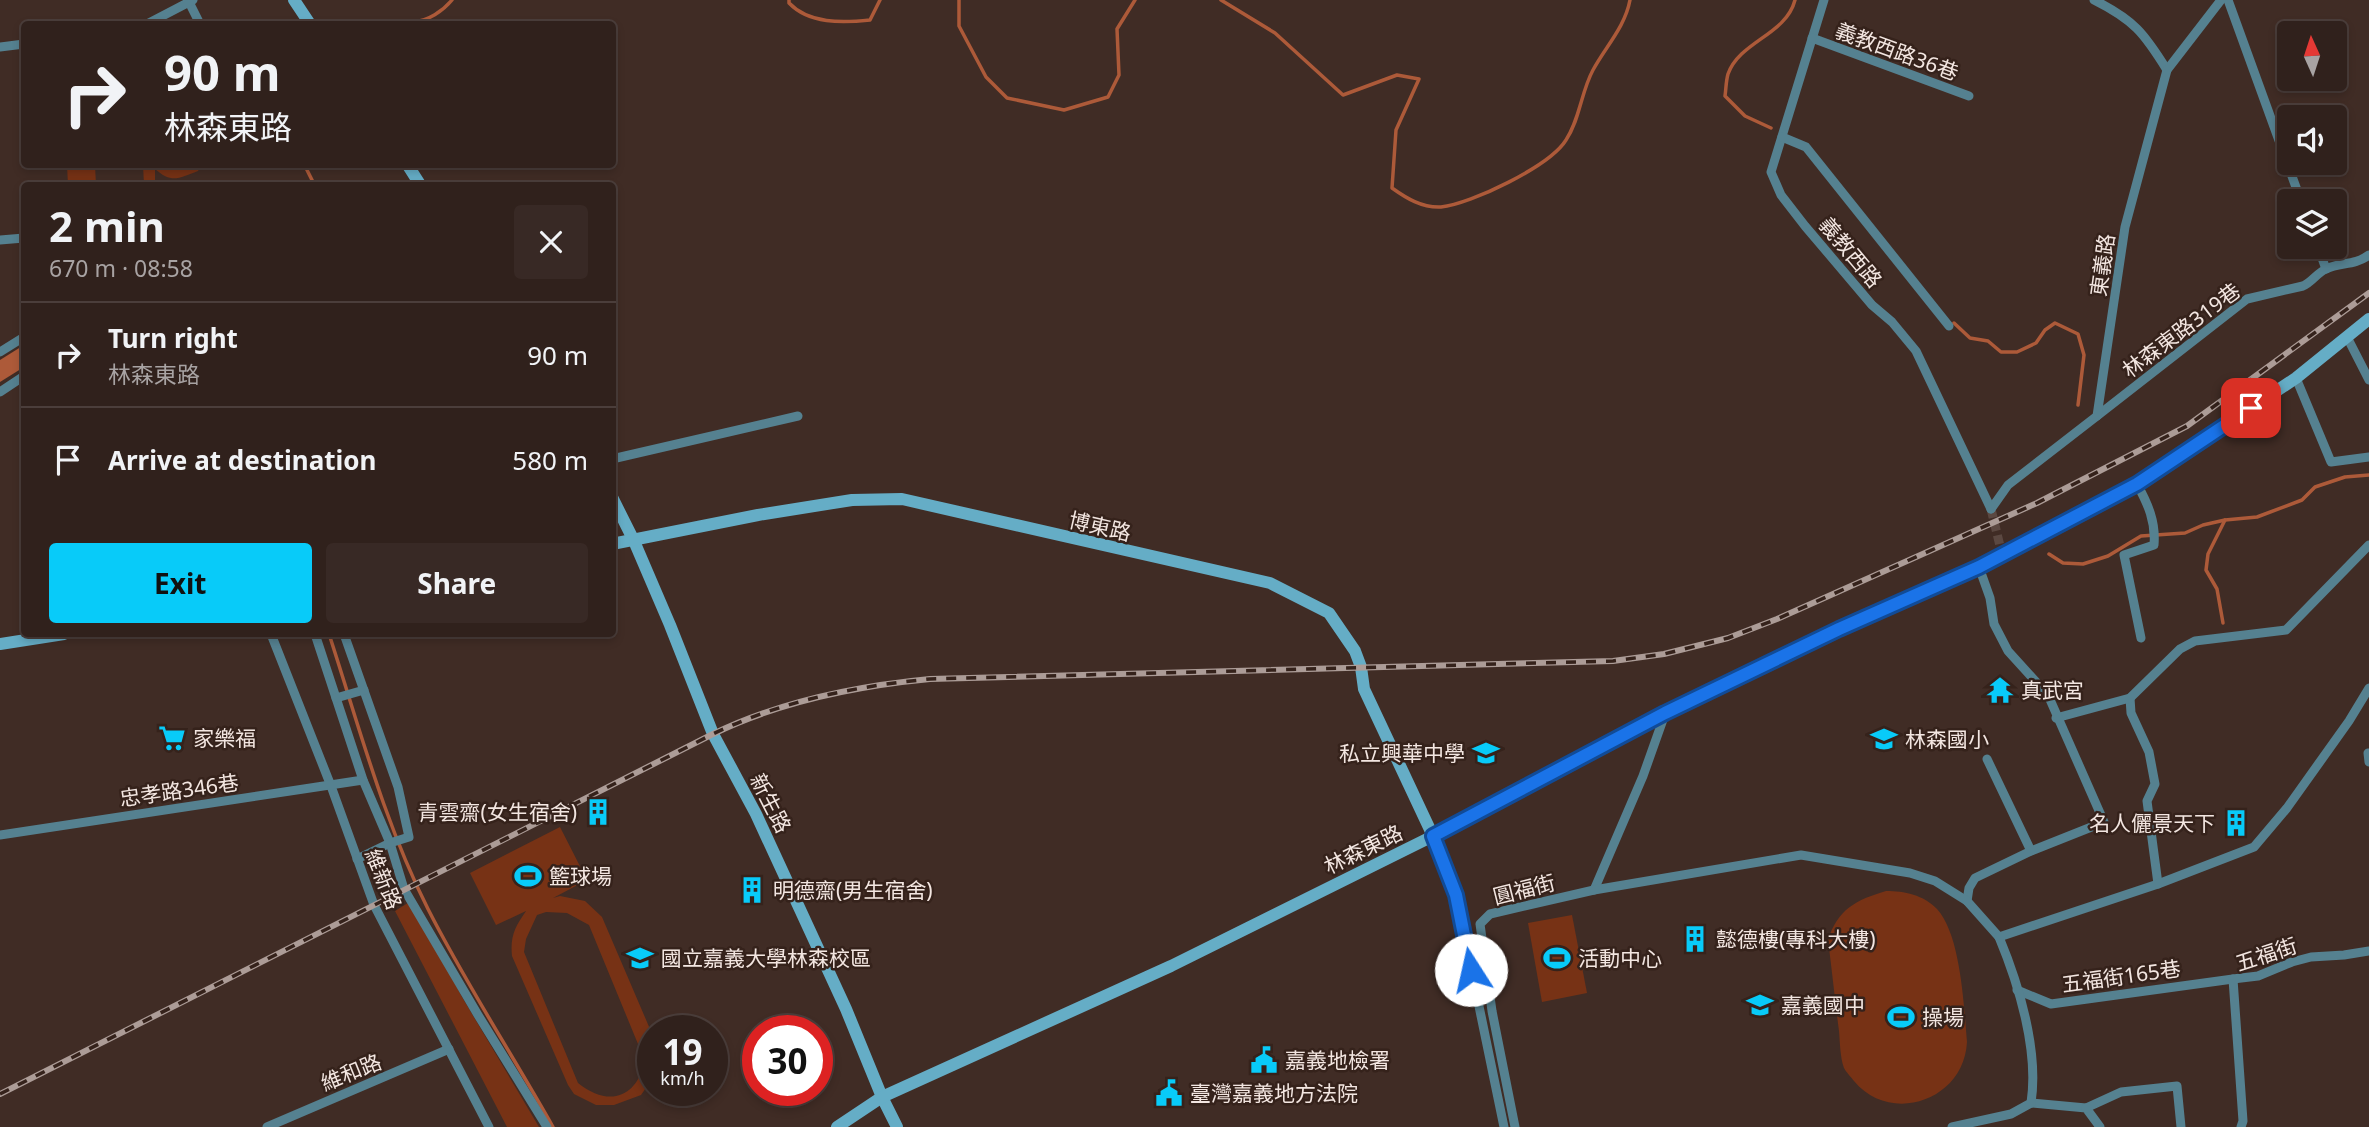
<!DOCTYPE html>
<html lang="en">
<head>
<meta charset="utf-8">
<style>
  body { margin:0; font-family:"Noto Sans","Noto Sans TC",sans-serif; background:#382925; color:#f1f3f6; height:100vh; display:flex; flex-direction:column; font-size:26px; white-space:nowrap }
  * { box-sizing:border-box; margin:0 }
  p { font-size:23px; color:#a8a3a3 }
  .icon { flex:none; width:38px; height:38px; fill:none; stroke:currentColor; stroke-width:2; stroke-linecap:round; stroke-linejoin:round }
  .map { position:relative; flex:1; overflow:hidden }
  .details { position:absolute; left:21px; top:182px; width:595px; height:455px; display:flex; flex-direction:column; background:#30211c; border-radius:7px; box-shadow:0 4px 10px #0003,0 0 0 2px #4b3e3b }
  .details>* { flex:none }
  .hud { position:absolute; left:21px; top:21px; width:595px; height:147px; border-radius:7px; box-shadow:0 4px 10px #0003,0 0 0 2px #4b3e3b; background:#30211c; color:#f1f3f6; overflow:hidden }
  .needle { width:46px; rotate:357deg }
  .buttons { position:absolute; left:2277px; top:21px; display:grid; gap:14px }
  .buttons a { display:grid; place-items:center; width:70px; height:70px; border-radius:7px; background:#30211c; box-shadow:0 4px 10px #0003,0 0 0 2px #4b3e3b; font-size:35px }
  .speed { position:absolute; left:637px; top:1015px; display:flex; gap:14px; font-size:35px; font-weight:700; text-align:center }
  .speed>* { display:grid; place-content:center; width:91px; height:91px; border-radius:50%; background:#30211c; box-shadow:0 4px 10px #0003,0 0 0 2px #4b3e3b; line-height:1 }
  .speed small { font-size:18px; font-weight:400 }
  .speed .limit { border:10px solid #d22; background:#fff; color:#111 }
  .pin { position:absolute; display:grid; place-items:center; width:60px; height:60px; color:#fff; margin:-30px; border-radius:14px; box-shadow:0 4px 10px #0006 }
  .me { position:absolute; width:77px; margin:-38px; rotate:350deg; stroke-linejoin:round; filter:drop-shadow(0 0 5px #0008) }
  .turn { display:flex; align-items:center; gap:24px; height:147px; padding:0 28px; font-size:32px }
  .turn .icon { width:91px; height:91px; stroke-width:2.5 }
  .turn b { display:block; font-size:49px; line-height:60px }
  .round { display:grid; place-items:center; flex:none; width:74px; height:74px; border-radius:7px; background:#382925 }
  .summary { display:flex; align-items:center; justify-content:space-between; height:119px; padding:0 28px }
  h1 { font-size:42px; font-weight:700; line-height:52px }
  .action { display:flex; gap:14px; margin-top:auto; padding:14px 28px }
  .action a { flex:1; height:80px; border-radius:7px; background:#08cbf9; color:#111; font-size:28px; font-weight:700; line-height:80px; text-align:center }
  .action a+a { background:#382925; color:#f1f3f6 }
  ul { padding:0; list-style:none }
  li { display:flex; align-items:center; gap:21px; height:105px; padding:0 28px; border-top:2px solid #4b3e3b }
  li div { flex:1 }
  li b { display:block; font-size:26px }
  li em { font-style:normal }
  .map>svg:first-child { display:block }
</style>
</head>
<body>
<div class="map">
<svg width="2369" height="1127" viewBox="0 0 2369 1127">
  <rect width="100%" height="100%" fill="#402c25"/>
  <g fill="#773215" fill-rule="evenodd">
    <path d="M 67,165 L 95,165 L 96,185 L 68,185 Z"/>
    <path d="M 143,165 L 163,165 L 179,169 L 190,165 L 201,165 L 198,171 C 179,178 172,184 155,169 L 155,186 L 144,185 Z"/>
    <path d="M 560,827 L 587,880 L 553,898 L 560,896 L 585,901 L 602,917 L 653,1036 L 653,1078 L 641,1095 L 614,1105 L 596,1105 L 574,1094 L 568,1085 L 512,956 C 510,936 515,927 526,911 L 496,925 L 470,873 ZM 546,912 L 567,913 L 589,925 L 645,1061 C 636,1099 608,1107 578,1083 L 524,952 L 526,939 L 537,915 Z"/>
    <path d="M 1886,891 C 1904,891 1924,895 1937,909 C 1961,935 1964,1007 1967,1042 C 1964,1101 1890,1125 1854,1081 C 1851,1077 1846,1072 1844,1068 C 1840,1057 1840,1042 1839,1031 C 1835,1001 1832,970 1828,940 C 1838,909 1856,900 1886,891 Z"/>
    <path d="M 411,901 L 462,997 L 539,1127 L 507,1127 L 395,911 Z"/>
    <path d="M 1572,915 L 1587,993 L 1542,1002 L 1528,923 Z"/>
  </g>
  <path fill="#ad5a39" d="M 24,345 L 24,367 L 0,382 L 0,360 Z"/>
  <g fill="none" stroke-linecap="round" stroke-linejoin="round">
    <g stroke="#ad5a39" stroke-width="3.5">
      <path d="M 789,0 L 789,3 C 809,24 842,23 870,20 L 880,0"/>
      <path d="M 959,0 L 959,26 L 986,77 L 1007,98 L 1064,110 L 1108,97 L 1119,75 L 1117,29 L 1135,0"/>
      <path d="M 1221,0 L 1275,33 L 1343,95 L 1397,75 L 1419,79 L 1396,130 L 1392,188 C 1406,198 1422,208 1441,207 C 1471,204 1550,166 1566,140 C 1580,119 1581,92 1593,70 C 1606,46 1625,27 1630,0"/>
      <path d="M 385,24 C 395,20 403,23 413,22 C 428,21 443,11 452,0"/>
      <path d="M 1771,128 L 1745,116 L 1725,96 C 1726,89 1726,81 1728,74 C 1740,41 1786,35 1795,0"/>
      <path d="M 304,164 L 315,186"/>
      <path d="M 1954,323 L 1970,338 L 1988,341 L 2001,352 L 2017,352 L 2036,343 L 2045,330 L 2055,323 L 2078,334 L 2084,355 L 2078,405"/>
      <path d="M 2049,554 L 2063,563 L 2083,564 L 2108,556 L 2141,536 L 2185,533 L 2203,525 L 2225,520 L 2257,517 L 2302,500 L 2315,487 L 2345,477 L 2369,475"/>
      <path d="M 2223,623 L 2217,589 L 2206,570 L 2208,554 L 2225,520"/>
      <path d="M 329,634 C 359,726 384,822 428,909 C 466,984 512,1054 553,1127"/>
    </g>
    <path stroke="#5b4841" stroke-width="9" stroke-dasharray="9 4.5" stroke-linecap="butt" d="M 1991,509 L 2002,554"/>
    <g stroke="#558190" stroke-width="9">
      <path d="M 188,0 L 200,24"/>
      <path d="M 1824,0 L 1771,172 L 1781,195 L 1805,226 L 1872,305 L 1892,322 L 1916,351 L 1991,509"/>
      <path d="M 2094,0 C 2134,20 2144,33 2167,70"/>
      <path d="M 2228,0 L 2301,201"/>
      <path d="M 147,24 L 193,0"/>
      <path d="M 1812,38 L 1969,96"/>
      <path d="M 0,47 L 24,44"/>
      <path d="M 1782,137 L 1806,147 L 1949,326"/>
      <path d="M 0,240 L 24,238"/>
      <path d="M 2318,247 L 2326,269"/>
      <path d="M 2347,337 L 2369,380"/>
      <path d="M 0,352 L 24,337"/>
      <path d="M 2296,378 L 2331,462 L 2369,457"/>
      <path d="M 0,392 L 24,376"/>
      <path d="M 2097,416 L 2247,299 L 2303,286 C 2312,282 2317,273 2326,269 C 2340,262 2354,266 2369,255"/>
      <path d="M 612,459 L 798,416"/>
      <path d="M 2137,484 C 2148,504 2156,522 2154,545 L 2124,555 L 2141,638"/>
      <path d="M 1991,509 L 2008,485 L 2097,416 L 2125,227 L 2167,70 L 2221,0"/>
      <path d="M 271,634 L 331,786 L 374,905 L 489,1127"/>
      <path d="M 315,634 L 363,780 L 390,843 L 404,889 L 478,1015 L 547,1127"/>
      <path d="M 344,634 L 398,787 L 409,837 L 390,843 L 357,859"/>
      <path d="M 336,698 L 364,690"/>
      <path d="M 2130,698 L 2131,713 L 2149,752 L 2155,784 L 2147,801 L 2158,884"/>
      <path d="M 2056,718 L 2130,698 L 2180,649 L 2195,641 L 2286,630 L 2369,545"/>
      <path d="M 2368,753 L 2369,762"/>
      <path d="M 1987,759 L 2031,851"/>
      <path d="M 0,835 L 363,780"/>
      <path d="M 1433,836 L 1456,895 L 1504,1127"/>
      <path d="M 1594,890 L 1643,776 L 1665,714"/>
      <path d="M 1967,901 L 1969,888 L 1975,878 L 2031,851 L 2104,822 L 2048,695 L 2008,651 L 1994,624 L 1990,598 L 1979,567"/>
      <path d="M 2017,990 L 2051,1004 L 2233,979"/>
      <path d="M 2031,1103 L 2086,1108 L 2100,1127"/>
      <path d="M 2086,1108 L 2121,1092 L 2177,1086 L 2181,1127"/>
      <path d="M 267,1127 L 449,1049"/>
      <path d="M 1515,1127 L 1492,1011 L 1480,924 L 1490,914 L 1594,890 L 1801,855 L 1910,873 L 1935,881 L 1967,901 L 1999,937"/>
      <path d="M 1952,1127 L 2011,1114 L 2031,1103 C 2039,1051 2019,985 1999,937 L 2158,884 L 2254,847 L 2287,808 L 2349,721 L 2369,688"/>
      <path d="M 2241,1127 L 2243,1121 L 2233,979 L 2258,976 L 2292,962 L 2311,957 L 2344,955 L 2369,951"/>
    </g>
    <g stroke="#65adc6" stroke-width="12">
      <path d="M 294,0 L 310,24"/>
      <path d="M 407,164 L 421,186"/>
      <path d="M 612,497 L 634,541 L 670,625 L 713,734 L 756,814 L 846,1009 L 882,1097 L 897,1127"/>
      <path d="M 612,544 L 758,515 L 852,500 L 902,499 L 1270,583 L 1329,613 L 1355,651 L 1361,667 L 1364,689 L 1433,836"/>
      <path d="M 0,644 L 64,634"/>
      <path d="M 837,1127 L 882,1097 L 1171,966 L 1433,836 L 1665,714 L 1839,629 L 1979,567 L 2137,484 L 2296,378 L 2369,319"/>
    </g>
    <defs>
      <path id="rail" d="M 0,1094 L 713,734 C 781,701 856,686 930,679 L 1613,661 L 1664,654 L 1728,638 L 1777,619 L 2037,503 L 2187,426 L 2369,293"/>
    </defs>
    <use href="#rail" stroke="#ac9c97" stroke-width="6"/>
    <use href="#rail" stroke="#35221b" stroke-width="3.5" stroke-dasharray="10" stroke-linecap="butt"/>
  </g>
  <g fill="none" stroke-linecap="round" stroke-linejoin="round">
    <defs>
      <path id="route" d="M 1471,970 L 1456,895 L 1433,836 L 1665,713 L 1839,629 L 1979,567 L 2116,495 L 2137,484 L 2251,408"/>
    </defs>
    <use href="#route" stroke="#114b97" stroke-width="18"/>
    <use href="#route" stroke="#1a73e8" stroke-width="12"/>
  </g>
  <defs>
    <symbol id="temple-bare" viewBox="-9 -9 18 18"><path d="M0-6L5-2H3V0L6.5 2.5H4V6H1.5V3h-3V6H-4V2.5H-6.5L-3 0V-2H-5Z" fill="#08cbf9" stroke="#35221b" stroke-width="2.5" paint-order="stroke"/></symbol>
    <symbol id="supermarket-bare" viewBox="-9 -9 18 18"><path d="M-6-5.5h2.5l.6 2H6L4.5 2H-2.5L-4.4-4H-6ZM-1.5 3.2a1.3 1.3 0 1 0 .1 0ZM3 3.2a1.3 1.3 0 1 0 .1 0Z" fill="#08cbf9" stroke="#35221b" stroke-width="2.5" paint-order="stroke"/></symbol>
    <symbol id="school-bare" viewBox="-9 -9 18 18"><path d="M0-5L7-2L0 1L-7-2ZM-4 1L0 2.5L4 1V4Q0 6-4 4Z" fill="#08cbf9" stroke="#35221b" stroke-width="2.5" paint-order="stroke"/></symbol>
    <symbol id="building-bare" viewBox="-9 -9 18 18"><path d="M-4-6H4V6H1V3H-1V6H-4ZM-2.5-4.3h1.7v1.8h-1.7ZM.8-4.3h1.7v1.8H.8ZM-2.5-1h1.7V.8h-1.7ZM.8-1h1.7V.8H.8Z" fill="#08cbf9" stroke="#35221b" stroke-width="2.5" paint-order="stroke"/></symbol>
    <symbol id="stadium-bare" viewBox="-9 -9 18 18"><path d="M0-5a6.5 5 0 1 0 0 10a6.5 5 0 1 0 0-10ZM-3.5-1.8h7v3.6h-7Z" fill="#08cbf9" stroke="#35221b" stroke-width="2.5" paint-order="stroke"/></symbol>
    <symbol id="university-bare" viewBox="-9 -9 18 18"><path d="M0-5L7-2L0 1L-7-2ZM-4 1L0 2.5L4 1V4Q0 6-4 4Z" fill="#08cbf9" stroke="#35221b" stroke-width="2.5" paint-order="stroke"/></symbol>
    <symbol id="civic-bare" viewBox="-9 -9 18 18"><path d="M-.6-6.5H3V-4.5H.6V-3L4-1V1h2V6H-6V1h2V-1L-.6-3ZM-1.2 2.5V6h2.4V2.5Z" fill="#08cbf9" stroke="#35221b" stroke-width="2.5" paint-order="stroke"/></symbol>
  </defs>
  <g fill-rule="evenodd">
    <use href="#temple-bare" x="1981" y="671" width="38" height="38"/>
    <use href="#supermarket-bare" x="153" y="719" width="38" height="38"/>
    <use href="#school-bare" x="1865" y="720" width="38" height="38"/>
    <use href="#school-bare" x="1467" y="734" width="38" height="38"/>
    <use href="#building-bare" x="579" y="793" width="38" height="38"/>
    <use href="#building-bare" x="2217" y="804" width="38" height="38"/>
    <use href="#stadium-bare" x="509" y="857" width="38" height="38"/>
    <use href="#building-bare" x="733" y="871" width="38" height="38"/>
    <use href="#building-bare" x="1676" y="920" width="38" height="38"/>
    <use href="#university-bare" x="621" y="939" width="38" height="38"/>
    <use href="#stadium-bare" x="1538" y="939" width="38" height="38"/>
    <use href="#school-bare" x="1741" y="986" width="38" height="38"/>
    <use href="#stadium-bare" x="1882" y="998" width="38" height="38"/>
    <use href="#civic-bare" x="1245" y="1041" width="38" height="38"/>
    <use href="#civic-bare" x="1150" y="1074" width="38" height="38"/>
  </g>
  <g text-anchor="middle" dominant-baseline="central" stroke-width="5" stroke-linejoin="round" paint-order="stroke">
    <g font-size="21" fill="#f3e6e1" stroke="#35221b">
      <text transform="translate(1897 51) rotate(20)">義教西路36巷</text>
      <text transform="translate(1851 252) rotate(50)">義教西路</text>
      <text transform="translate(2102 265) rotate(-82)">東義路</text>
      <text transform="translate(2181 330) rotate(-37)">林森東路319巷</text>
      <text transform="translate(1100 526) rotate(13)">博東路</text>
      <text transform="translate(179 790) rotate(-8)">忠孝路346巷</text>
      <text transform="translate(771 803) rotate(63)">新生路</text>
      <text transform="translate(1363 849) rotate(-26)">林森東路</text>
      <text transform="translate(384 879) rotate(68)">維新路</text>
      <text transform="translate(1524 889) rotate(-14)">圓福街</text>
      <text transform="translate(2266 954) rotate(-18)">五福街</text>
      <text transform="translate(2121 976) rotate(-8)">五福街165巷</text>
      <text transform="translate(351 1072) rotate(-22)">維和路</text>
    </g>
    <g font-size="21" fill="#f3e6e1" stroke="#35221b" text-anchor="start">
      <text x="2021" y="690">真武宮</text>
      <text x="193" y="738">家樂福</text>
      <text x="1905" y="739">林森國小</text>
      <text x="1465" y="753" text-anchor="end">私立興華中學</text>
      <text x="577" y="812" text-anchor="end">青雲齋(女生宿舍)</text>
      <text x="2215" y="823" text-anchor="end">名人儷景天下</text>
      <text x="549" y="876">籃球場</text>
      <text x="773" y="890">明德齋(男生宿舍)</text>
      <text x="1716" y="939">懿德樓(專科大樓)</text>
      <text x="661" y="958">國立嘉義大學林森校區</text>
      <text x="1578" y="958">活動中心</text>
      <text x="1781" y="1005">嘉義國中</text>
      <text x="1922" y="1017">操場</text>
      <text x="1285" y="1060">嘉義地檢署</text>
      <text x="1190" y="1093">臺灣嘉義地方法院</text>
    </g>
  </g>
</svg>
<div class="buttons">
<a><svg class="needle" viewBox="-14 -14 28 28"><path d="M0-13l5 13h-10z" fill="#e53935"/><path d="M0 13l5-13h-10z" fill="#a8a3a3"/></svg></a>
<a><svg class="icon" aria-label="sound" viewBox="0 0 24 24"><path d="M4 9h4l5-4v14l-5-4H4zM17 9q2 3 0 6"/></svg></a>
<a><svg class="icon" aria-label="layers" viewBox="0 0 24 24"><path d="M12 4l9 5-9 5-9-5zM3 14l9 5 9-5"/></svg></a>
</div>
<div class="speed"><div>19<small>km/h</small></div><div class="limit">30</div></div>
<div class="pin" style="left:2251px;top:408px;background:#d93025"><svg class="icon" aria-label="arrive" viewBox="0 0 24 24"><path d="M6 21V4h12l-3 4 3 4H6"/></svg></div>
<svg class="me" style="left:1471px;top:970px" viewBox="-20 -20 40 40"><circle r="19" fill="#fff"/><path d="M0-13L10 11 0 6-10 11z" fill="#1a73e8"/></svg>
<div class="hud">
<div class="turn"><svg class="icon" aria-label="right" viewBox="0 0 24 24"><path d="M7 20v-9h11M14 6l5 5-5 5"/></svg><div><b>90 m</b>林森東路</div></div>
</div>
<section class="details">
<div class="summary"><div><h1>2 min</h1><p>670 m · 08:58</p></div><a class="round"><svg class="icon" aria-label="close" viewBox="0 0 24 24"><path d="M6 6l12 12M18 6L6 18"/></svg></a></div>
<ul>
<li><svg class="icon" aria-label="right" viewBox="0 0 24 24"><path d="M7 20v-9h11M14 6l5 5-5 5"/></svg><div><b>Turn right</b><p>林森東路</p></div><em>90 m</em></li>
<li><svg class="icon" aria-label="arrive" viewBox="0 0 24 24"><path d="M6 21V4h12l-3 4 3 4H6"/></svg><div><b>Arrive at destination</b></div><em>580 m</em></li>
</ul>
<div class="action"><a>Exit</a><a>Share</a></div>
</section>
</div>
</body>
</html>
